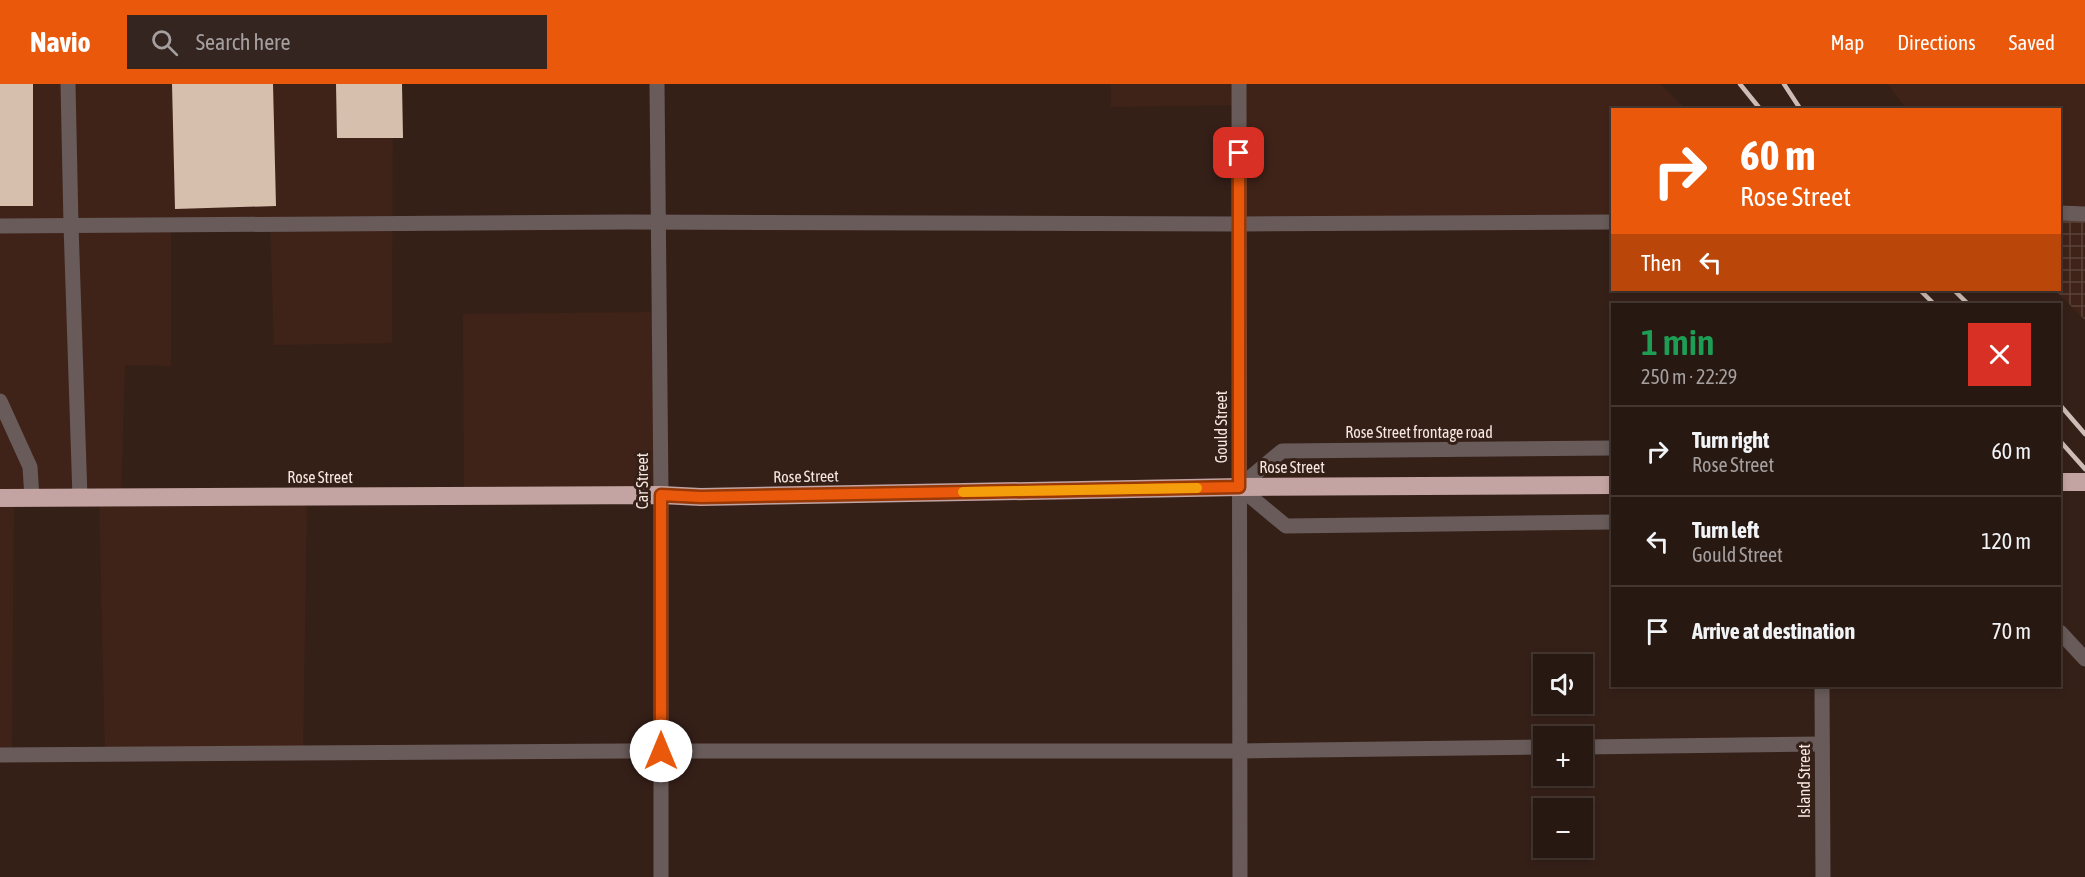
<!DOCTYPE html>
<html lang="en">
<head>
<meta charset="utf-8">
<style>
  body { margin:0; font-family:"Asap Condensed",sans-serif; background:#342520; color:#f1f3f6; height:100vh; display:flex; flex-direction:column; font-size:22px; white-space:nowrap }
  * { box-sizing:border-box; margin:0 }
  p { font-size:20px; color:#a5a09f }
  .icon { flex:none; width:33px; height:33px; fill:none; stroke:currentColor; stroke-width:2; stroke-linecap:round; stroke-linejoin:round }
  .map { position:relative; flex:1; overflow:hidden }
  .panel { position:absolute; left:1611px; top:219px; width:450px; height:384px; display:flex; flex-direction:column; background:#281812; border-radius:0px; box-shadow:0 3px 9px #0003,0 0 0 2px #443732 }
  .panel>* { flex:none }
  .banner { position:absolute; left:1611px; top:24px; width:450px; height:183px; border-radius:0px; box-shadow:0 3px 9px #0003,0 0 0 2px #443732; background:#ea580c; color:#fff; overflow:hidden }
  .tools { position:absolute; left:1533px; top:570px; display:grid; gap:12px }
  .tools a { display:grid; place-items:center; width:60px; height:60px; border-radius:0px; background:#281812; box-shadow:0 3px 9px #0003,0 0 0 2px #443732; font-size:30px }
  .pin { position:absolute; display:grid; place-items:center; width:51px; height:51px; color:#fff; margin:-26px; border-radius:12px; box-shadow:0 3px 9px #0006 }
  .me { position:absolute; width:66px; margin:-33px; rotate:0deg; stroke-linejoin:round; filter:drop-shadow(0 0 4px #0008) }
  .turn { display:flex; align-items:center; gap:21px; height:126px; padding:0 30px; font-size:27px }
  .turn .icon { width:78px; height:78px; stroke-width:2.5 }
  .turn b { display:block; font-size:42px; line-height:51px }
  .then { display:flex; align-items:center; height:57px; padding:0 30px; background:#0003; gap:12px; font-size:22px }
  .round { display:grid; place-items:center; flex:none; width:63px; height:63px; border-radius:0px; background:#342520 }
  .headline { display:flex; align-items:center; justify-content:space-between; height:102px; padding:0 30px }
  h1 { font-size:36px; font-weight:600; line-height:45px; color:#1e9e55 }
  ul { padding:0; list-style:none }
  li { display:flex; align-items:center; gap:18px; height:90px; padding:0 30px; border-top:2px solid #443732 }
  li div { flex:1 }
  li b { display:block; font-size:22px }
  li em { font-style:normal }
  header { display:flex; align-items:center; gap:36px; box-sizing:border-box; height:84px; padding:0 30px; background:#ea580c; color:#fff }
  header strong { font-size:28px }
  nav { display:flex; gap:33px; margin-inline-start:auto; font-size:21px }
  .search { width:420px; height:54px; background:#342520; display:flex; align-items:center; gap:15px; box-sizing:border-box; padding:0 21px; border-radius:0px; color:#a5a09f; font-size:22px }
  .map>svg:first-child { display:block }
</style>
</head>
<body>
<header>
<strong>Navio</strong>
<div class="search"><svg class="icon" aria-label="search" viewBox="0 0 24 24"><circle cx="10" cy="10" r="6"/><path d="M15 15l6 6"/></svg>Search here</div>
<nav><a>Map</a><a>Directions</a><a>Saved</a></nav>
</header>
<div class="map">
<svg width="2085" height="793" viewBox="0 0 2085 793">
  <defs>
    <pattern id="industrial-grid" width="8" height="8" patternUnits="userSpaceOnUse" patternTransform="scale(1.5)"><rect width="8" height="8" fill="#3f2318"/><path d="M0 4h8M4 0v8" fill="none" stroke="#5b4339"/></pattern>
  </defs>
  <rect width="100%" height="100%" fill="#352018"/>
  <g fill="#3f2318">
    <path d="M 0,0 L 393,0 L 392,259 L 274,261 L 270,140 L 171,141 L 171,282 L 125,281 L 121,414 L 307,413 L 303,669 L 105,670 L 99,414 L 14,415 L 12,671 L 0,671 Z"/>
    <path d="M 1111,0 L 1660,0 L 1686,25 L 1612,26 L 1612,138 L 1239,140 L 1239,21 L 1111,23 Z"/>
    <path d="M 1888,0 L 2085,0 L 2085,126 L 2060,127 L 2060,26 L 1906,25 Z"/>
    <path d="M 659,228 L 661,411 L 464,412 L 463,230 Z"/>
  </g>
  <path fill="url(#industrial-grid)" d="M 2060,131 L 2085,133 L 2085,236 L 2055,206 L 2060,206 Z"/>
  <g fill="#d6bfad">
    <rect x="0" y="0" width="33" height="122"/>
    <path d="M 172,0 L 273,0 L 276,122 L 175,125 Z"/>
    <path d="M 336,0 L 402,0 L 403,54 L 337,54 Z"/>
  </g>
  <g fill="none" stroke-linecap="round" stroke-linejoin="round">
    <g stroke="#685b5a" stroke-width="15">
      <path d="M 68,0 L 71,141 L 80,414"/>
      <path d="M 2060,129 L 2085,130"/>
      <path d="M 0,142 L 626,138 L 1239,140 L 1612,138"/>
      <path d="M 0,317 L 30,383 L 32,414"/>
      <path d="M 2060,548 L 2085,575"/>
      <path d="M 1582,663 L 1822,660"/>
      <path d="M 0,671 L 625,667 L 1239,667 L 1544,663"/>
    </g>
    <g stroke="#685b5a" stroke-width="15">
      <path d="M 657,0 L 661,411 L 661,793"/>
      <path d="M 1239,0 L 1240,793"/>
      <path d="M 1612,364 L 1282,367 L 1239,403 L 1286,442 L 1612,438"/>
      <path d="M 1822,602 L 1823,793"/>
    </g>
    <g stroke="#c3a4a2" stroke-width="18">
      <path d="M 2060,398 L 2085,398"/>
      <path d="M 0,414 L 661,411 L 701,413 L 1239,403 L 1612,401"/>
    </g>
    <g stroke="#cdbdb6" stroke-width="4.5">
      <path d="M 1740,0 L 1761,26"/>
      <path d="M 1784,0 L 1801,26"/>
      <path d="M 1920,206 L 1934,220"/>
      <path d="M 1954,206 L 1968,220"/>
      <path d="M 2060,321 L 2085,350"/>
      <path d="M 2060,357 L 2085,385"/>
    </g>
  </g>
  <g fill="none" stroke-linecap="round" stroke-linejoin="round">
    <defs>
      <path id="route" d="M 661,667 L 661,411 L 701,413 L 1239,403 L 1239,69"/>
    </defs>
    <use href="#route" stroke="#983908" stroke-width="15"/>
    <use href="#route" stroke="#ea580c" stroke-width="10"/>
    <path stroke="#f59e0b" stroke-width="10" d="M 963,408 L 1197,404"/>
  </g>
  <g text-anchor="middle" dominant-baseline="central" stroke-width="6" stroke-linejoin="round" paint-order="stroke">
    <g font-size="16" fill="#f6e7e1" stroke="#352018">
      <text transform="translate(1221 343) rotate(-90)">Gould Street</text>
      <text x="1419" y="348">Rose Street frontage road</text>
      <text x="1292" y="383">Rose Street</text>
      <text transform="translate(806 392) rotate(-1)">Rose Street</text>
      <text x="320" y="393">Rose Street</text>
      <text transform="translate(642 397) rotate(-90)">Car Street</text>
      <text transform="translate(1804 697) rotate(-90)">Island Street</text>
    </g>
  </g>
</svg>
<div class="tools">
<a><svg class="icon" aria-label="sound" viewBox="0 0 24 24"><path d="M4 9h4l5-4v14l-5-4H4zM17 9q2 3 0 6"/></svg></a>
<a>+</a>
<a>−</a>
</div>
<div class="pin" style="left:1239px;top:69px;background:#d93025"><svg class="icon" aria-label="arrive" viewBox="0 0 24 24"><path d="M6 21V4h12l-3 4 3 4H6"/></svg></div>
<svg class="me" style="left:661px;top:667px" viewBox="-20 -20 40 40"><circle r="19" fill="#fff"/><path d="M0-13L10 11 0 6-10 11z" fill="#ea580c"/></svg>
<div class="banner">
<div class="turn"><svg class="icon" aria-label="right" viewBox="0 0 24 24"><path d="M7 20v-9h11M14 6l5 5-5 5"/></svg><div><b>60 m</b>Rose Street</div></div>
<div class="then">Then<svg class="icon" aria-label="left" viewBox="0 0 24 24"><path d="M17 20v-9H6M10 6l-5 5 5 5"/></svg></div>
</div>
<section class="panel">
<div class="headline"><div><h1>1 min</h1><p>250 m · 22:29</p></div><a class="round" style="background:#d93025;color:#fff"><svg class="icon" aria-label="close" viewBox="0 0 24 24"><path d="M6 6l12 12M18 6L6 18"/></svg></a></div>
<ul>
<li><svg class="icon" aria-label="right" viewBox="0 0 24 24"><path d="M7 20v-9h11M14 6l5 5-5 5"/></svg><div><b>Turn right</b><p>Rose Street</p></div><em>60 m</em></li>
<li><svg class="icon" aria-label="left" viewBox="0 0 24 24"><path d="M17 20v-9H6M10 6l-5 5 5 5"/></svg><div><b>Turn left</b><p>Gould Street</p></div><em>120 m</em></li>
<li><svg class="icon" aria-label="arrive" viewBox="0 0 24 24"><path d="M6 21V4h12l-3 4 3 4H6"/></svg><div><b>Arrive at destination</b></div><em>70 m</em></li>
</ul>
</section>
</div>
</body>
</html>
